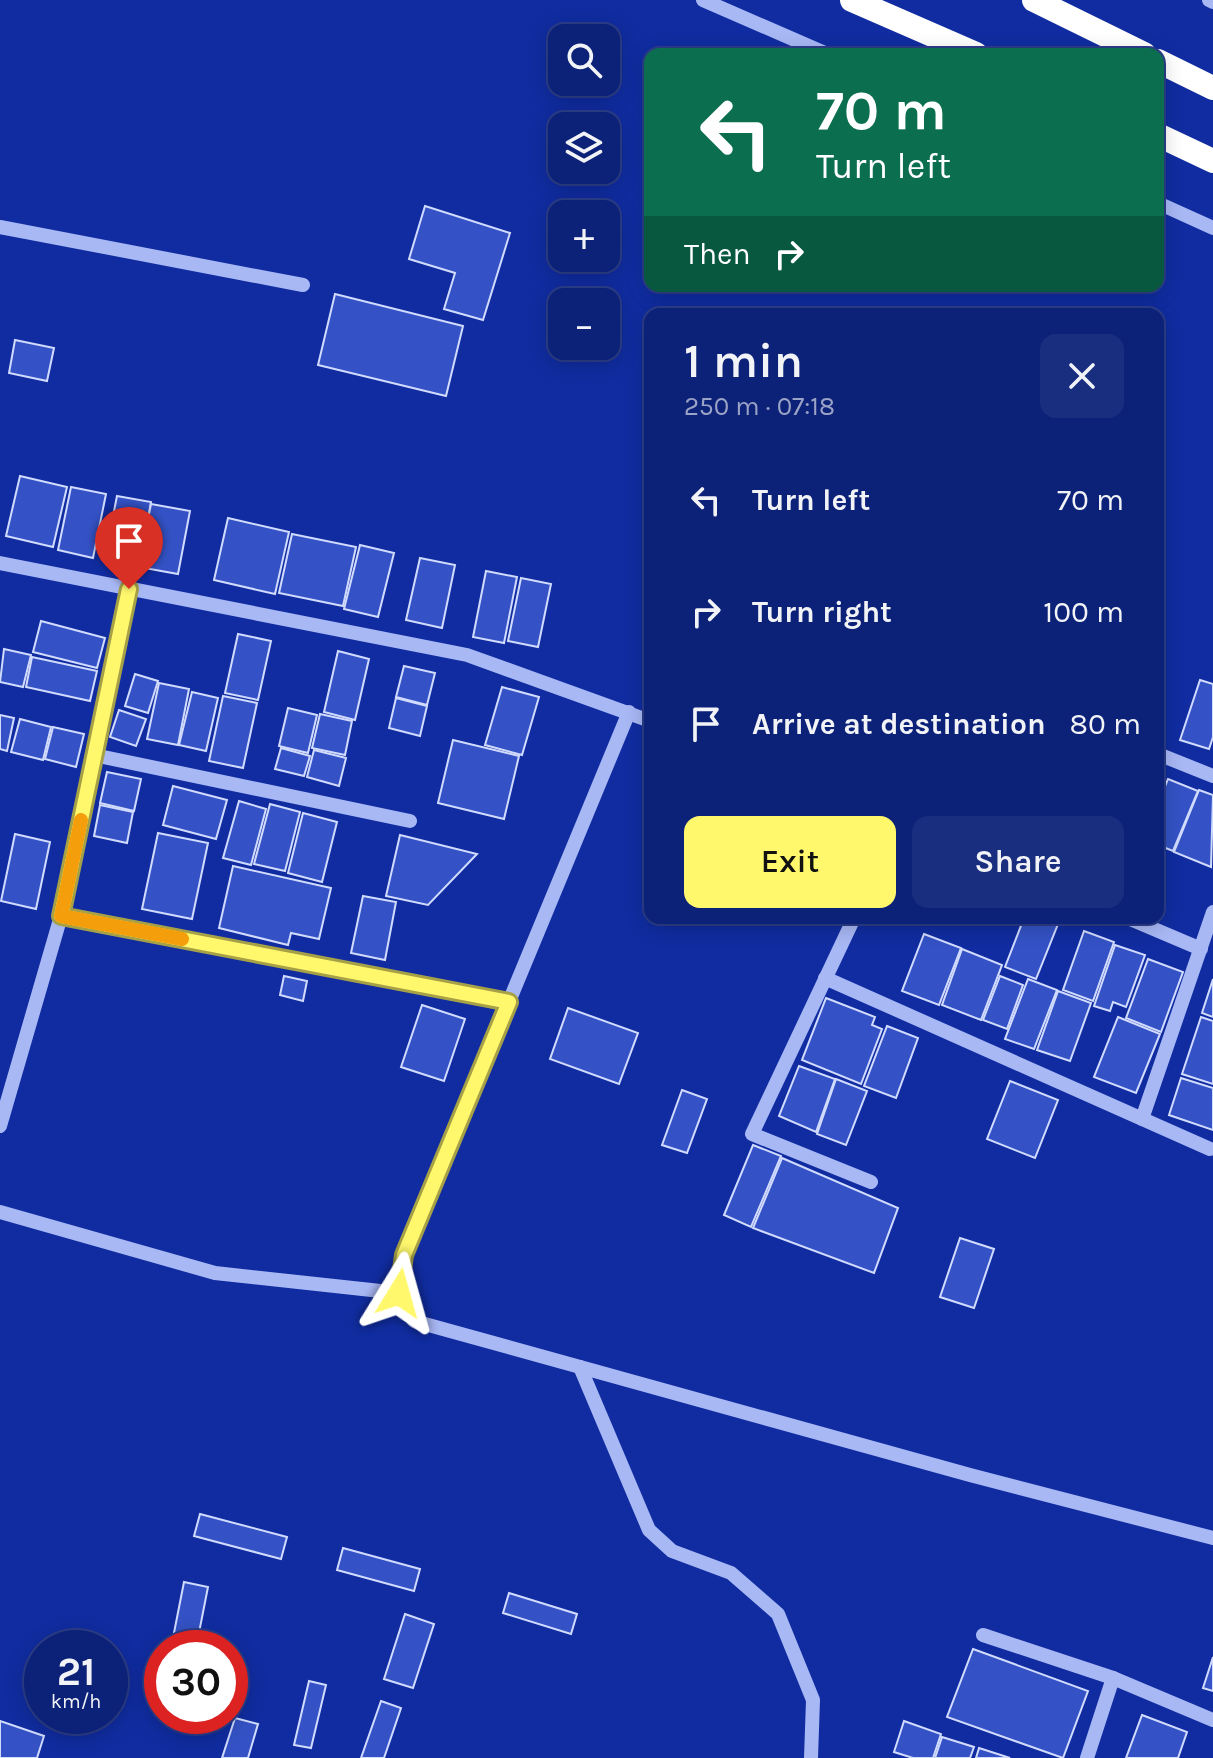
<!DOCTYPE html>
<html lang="en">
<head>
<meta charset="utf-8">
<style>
  body { margin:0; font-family:Karla,sans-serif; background:#1a2e80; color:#f1f3f6; height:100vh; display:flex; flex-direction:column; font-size:30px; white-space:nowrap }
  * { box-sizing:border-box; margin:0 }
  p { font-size:26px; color:#9aa3c6 }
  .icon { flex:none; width:44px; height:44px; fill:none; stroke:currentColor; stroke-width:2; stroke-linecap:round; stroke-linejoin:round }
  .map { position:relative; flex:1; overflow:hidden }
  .details { position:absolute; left:644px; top:308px; width:520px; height:616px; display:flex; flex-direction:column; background:#0c2178; border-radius:16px; box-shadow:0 4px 20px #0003,0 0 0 2px #2c3e8a }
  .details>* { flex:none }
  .banner { position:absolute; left:644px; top:48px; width:520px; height:244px; border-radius:16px; box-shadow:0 4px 20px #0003,0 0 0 2px #2c3e8a; background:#0b6e4f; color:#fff; overflow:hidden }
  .buttons { position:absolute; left:548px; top:24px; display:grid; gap:16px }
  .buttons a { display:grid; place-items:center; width:72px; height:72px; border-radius:16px; background:#0c2178; box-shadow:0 4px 20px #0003,0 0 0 2px #2c3e8a; font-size:40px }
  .speed { position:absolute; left:24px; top:1630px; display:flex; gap:16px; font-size:40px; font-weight:700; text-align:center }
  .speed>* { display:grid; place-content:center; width:104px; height:104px; border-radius:50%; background:#0c2178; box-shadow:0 4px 20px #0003,0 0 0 2px #2c3e8a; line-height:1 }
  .speed small { font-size:20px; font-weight:400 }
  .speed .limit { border:12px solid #d22; background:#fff; color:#111 }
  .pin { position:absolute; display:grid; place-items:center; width:68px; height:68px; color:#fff; margin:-82px -34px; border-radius:50% 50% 50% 0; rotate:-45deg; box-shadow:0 0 8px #0007 }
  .pin .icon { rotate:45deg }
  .me { position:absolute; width:88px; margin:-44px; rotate:8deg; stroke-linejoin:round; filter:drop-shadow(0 0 6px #0008) }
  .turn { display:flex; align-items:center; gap:28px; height:168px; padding:0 40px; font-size:36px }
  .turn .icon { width:104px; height:104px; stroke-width:2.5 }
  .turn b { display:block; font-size:56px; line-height:68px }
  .then { display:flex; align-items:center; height:76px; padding:0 40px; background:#0003; gap:16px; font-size:30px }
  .round { display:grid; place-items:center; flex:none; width:84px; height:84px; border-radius:16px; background:#1a2e80 }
  .summary { display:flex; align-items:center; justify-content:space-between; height:136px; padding:0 40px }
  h1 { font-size:48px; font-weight:600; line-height:60px }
  .button { display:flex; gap:16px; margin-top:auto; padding:16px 40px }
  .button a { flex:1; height:92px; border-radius:16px; background:#fff86d; color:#111; font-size:32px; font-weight:600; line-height:92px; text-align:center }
  .button a+a { background:#1a2e80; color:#f1f3f6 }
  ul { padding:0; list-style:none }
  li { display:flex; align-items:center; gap:24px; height:112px; padding:0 40px }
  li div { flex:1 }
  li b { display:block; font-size:30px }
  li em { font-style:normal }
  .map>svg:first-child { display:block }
</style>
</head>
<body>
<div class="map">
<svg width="1213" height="1758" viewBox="0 0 1213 1758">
  <rect width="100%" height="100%" fill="#102ca0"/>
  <g fill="#3452c5" stroke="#d1dbfe" stroke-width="2">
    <path d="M 425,206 L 510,233 L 483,320 L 444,309 L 455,273 L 409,259 Z"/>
    <path d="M 335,294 L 463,326 L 446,396 L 318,365 Z"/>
    <path d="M 15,340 L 54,348 L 47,381 L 9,373 Z"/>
    <path d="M 20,476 L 67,487 L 53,547 L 6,536 Z"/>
    <path d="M 71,487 L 106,494 L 93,558 L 58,550 Z"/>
    <path d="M 117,496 L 151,502 L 139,568 L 104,561 Z"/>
    <path d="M 151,504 L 190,511 L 178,574 L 139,567 Z"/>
    <path d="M 228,518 L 289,532 L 275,594 L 214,580 Z"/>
    <path d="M 292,534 L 356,547 L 343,606 L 279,593 Z"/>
    <path d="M 360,545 L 394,553 L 378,617 L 344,609 Z"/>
    <path d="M 420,558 L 455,565 L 442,628 L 406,620 Z"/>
    <path d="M 486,571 L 517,577 L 504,643 L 473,637 Z"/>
    <path d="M 521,578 L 551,584 L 538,647 L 508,641 Z"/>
    <path d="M 41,621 L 105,638 L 97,668 L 33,652 Z"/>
    <path d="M 238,634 L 271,641 L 258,700 L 225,693 Z"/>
    <path d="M 4,649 L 31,655 L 23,687 L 0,682 Z"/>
    <path d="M 338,651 L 369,659 L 355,720 L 324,712 Z"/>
    <path d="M 32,657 L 97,671 L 90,701 L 26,687 Z"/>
    <path d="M 404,666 L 435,673 L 427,705 L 396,697 Z"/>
    <path d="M 135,674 L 158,681 L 148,713 L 125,706 Z"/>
    <path d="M 1200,680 L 1213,684 L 1213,737 L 1209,749 L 1180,740 Z"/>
    <path d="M 159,683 L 189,689 L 178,745 L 147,739 Z"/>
    <path d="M 502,687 L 539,697 L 522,755 L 485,745 Z"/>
    <path d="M 192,692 L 218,698 L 206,751 L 179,745 Z"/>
    <path d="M 223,696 L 257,703 L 243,768 L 209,761 Z"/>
    <path d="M 396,698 L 427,706 L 420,736 L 389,728 Z"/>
    <path d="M 288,708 L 317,715 L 308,753 L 279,746 Z"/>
    <path d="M 119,710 L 146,719 L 136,746 L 110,737 Z"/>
    <path d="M 320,714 L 352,721 L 345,755 L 312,748 Z"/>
    <path d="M 0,715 L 14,718 L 7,751 L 0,749 Z"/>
    <path d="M 20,719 L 51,727 L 43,760 L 11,752 Z"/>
    <path d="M 53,727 L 84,734 L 76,767 L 45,759 Z"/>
    <path d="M 453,740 L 519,756 L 504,819 L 438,803 Z"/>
    <path d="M 281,748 L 310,756 L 304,776 L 275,769 Z"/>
    <path d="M 314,750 L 346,758 L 339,786 L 307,777 Z"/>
    <path d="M 107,772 L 141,779 L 134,811 L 100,803 Z"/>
    <path d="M 1168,779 L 1198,791 L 1173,851 L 1158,845 L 1158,804 Z"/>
    <path d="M 173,786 L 227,800 L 216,839 L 163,825 Z"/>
    <path d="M 1199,790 L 1213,795 L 1211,867 L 1174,852 Z"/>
    <path d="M 239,801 L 266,809 L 251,865 L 223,858 Z"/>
    <path d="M 270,804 L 300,812 L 285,871 L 254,864 Z"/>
    <path d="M 100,805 L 133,812 L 127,843 L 94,836 Z"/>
    <path d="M 303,813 L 337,822 L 322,882 L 288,873 Z"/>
    <path d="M 158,833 L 208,843 L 192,919 L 142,909 Z"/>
    <path d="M 15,834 L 50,842 L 36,909 L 1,901 Z"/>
    <path d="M 400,835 L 477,854 L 428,905 L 386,896 Z"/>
    <path d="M 233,866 L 331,888 L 319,939 L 291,933 L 288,945 L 219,928 Z"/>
    <path d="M 363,896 L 396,902 L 385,960 L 351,953 Z"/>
    <path d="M 1024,918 L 1042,918 L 1058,924 L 1036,979 L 1005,967 Z"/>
    <path d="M 1084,931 L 1114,942 L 1093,1001 L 1063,990 Z"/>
    <path d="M 924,934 L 961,948 L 939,1005 L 902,991 Z"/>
    <path d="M 1115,945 L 1145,955 L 1126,1007 L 1113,1002 L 1110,1011 L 1094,1006 Z"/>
    <path d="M 962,949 L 1002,965 L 981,1020 L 942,1005 Z"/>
    <path d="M 1148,959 L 1183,972 L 1161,1032 L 1126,1018 Z"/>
    <path d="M 284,976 L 307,981 L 303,1001 L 280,995 Z"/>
    <path d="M 1000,976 L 1023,985 L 1007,1029 L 983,1020 Z"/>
    <path d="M 1028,979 L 1057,990 L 1034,1049 L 1005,1039 Z"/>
    <path d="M 1213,979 L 1213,1017 L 1202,1013 Z"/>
    <path d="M 1058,991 L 1091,1003 L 1070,1061 L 1037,1050 Z"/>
    <path d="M 826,998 L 875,1017 L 872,1025 L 882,1029 L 861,1084 L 802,1060 Z"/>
    <path d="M 422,1005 L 465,1019 L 444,1081 L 401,1067 Z"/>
    <path d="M 568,1008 L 638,1033 L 619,1084 L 550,1059 Z"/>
    <path d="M 1118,1017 L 1160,1034 L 1136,1093 L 1094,1077 Z"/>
    <path d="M 1201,1017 L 1213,1021 L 1213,1084 L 1182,1074 Z"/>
    <path d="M 887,1026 L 918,1038 L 896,1098 L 864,1086 Z"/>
    <path d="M 799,1066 L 835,1079 L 816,1132 L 779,1116 Z"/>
    <path d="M 1181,1078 L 1213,1088 L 1213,1130 L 1169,1115 Z"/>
    <path d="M 836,1079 L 867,1091 L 846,1145 L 817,1134 Z"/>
    <path d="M 1010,1081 L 1058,1100 L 1035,1158 L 987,1139 Z"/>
    <path d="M 682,1090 L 707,1099 L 687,1153 L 662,1145 Z"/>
    <path d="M 753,1145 L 781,1156 L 751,1227 L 724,1215 Z"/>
    <path d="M 782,1158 L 898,1208 L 874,1273 L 753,1228 Z"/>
    <path d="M 960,1238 L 994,1249 L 974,1308 L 940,1297 Z"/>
    <path d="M 200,1514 L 287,1537 L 281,1559 L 194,1536 Z"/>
    <path d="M 343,1548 L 420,1569 L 414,1591 L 337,1570 Z"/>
    <path d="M 184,1582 L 208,1587 L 196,1648 L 171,1648 Z"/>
    <path d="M 509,1593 L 577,1614 L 571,1634 L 503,1613 Z"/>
    <path d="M 405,1614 L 434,1624 L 413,1688 L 384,1679 Z"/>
    <path d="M 973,1649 L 1088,1691 L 1063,1758 L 947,1717 Z"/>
    <path d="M 1213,1657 L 1213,1691 L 1203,1688 Z"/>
    <path d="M 309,1681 L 326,1685 L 311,1748 L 294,1745 Z"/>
    <path d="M 381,1701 L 401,1708 L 384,1758 L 361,1758 Z"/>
    <path d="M 1142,1715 L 1187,1732 L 1178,1758 L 1126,1758 Z"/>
    <path d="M 235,1718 L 258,1724 L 248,1758 L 222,1758 Z"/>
    <path d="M 0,1721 L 44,1736 L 37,1758 L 0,1758 Z"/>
    <path d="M 904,1721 L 941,1734 L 933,1758 L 913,1758 L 894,1752 Z"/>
    <path d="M 942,1737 L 974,1747 L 970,1758 L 935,1758 Z"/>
    <path d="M 979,1748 L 1010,1758 L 976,1758 Z"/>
  </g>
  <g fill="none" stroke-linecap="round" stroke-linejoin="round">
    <g stroke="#a8b8f5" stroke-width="14">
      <path d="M 703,0 L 827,54"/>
      <path d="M 1209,0 L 1213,2"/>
      <path d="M 1158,203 L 1213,228"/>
      <path d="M 0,227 L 303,285"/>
      <path d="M 0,563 L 467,655 L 650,721"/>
      <path d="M 629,712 L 404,1255 L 399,1293 L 414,1321 L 970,1475 L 1213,1538"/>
      <path d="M 1158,754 L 1213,776"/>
      <path d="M 94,755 L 410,821"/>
      <path d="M 61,916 L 509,1002"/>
      <path d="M 854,918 L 752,1134 L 871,1182"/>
      <path d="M 1128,918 L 1201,949"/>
      <path d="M 825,978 L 1210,1149"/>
      <path d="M 1142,1119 L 1213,912"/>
      <path d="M 0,1126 L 61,916 L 129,589"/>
      <path d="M 0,1212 L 215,1273 L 399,1293"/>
      <path d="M 580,1367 L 649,1530 L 672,1551 L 731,1573 L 778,1614 L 813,1700 L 811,1758"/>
      <path d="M 983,1635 L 1113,1678"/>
      <path d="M 1087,1758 L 1113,1678 L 1213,1720"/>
    </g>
    <g stroke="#fff" stroke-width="24">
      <path d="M 852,0 L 976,54"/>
      <path d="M 1034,0 L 1144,54"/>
      <path d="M 1158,61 L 1213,88"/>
      <path d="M 1158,135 L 1213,161"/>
    </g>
  </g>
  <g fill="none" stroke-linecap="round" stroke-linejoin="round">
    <defs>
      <path id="route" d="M 129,589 L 61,916 L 509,1002 L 404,1255 L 399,1293"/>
    </defs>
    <use href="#route" stroke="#a6a147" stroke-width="20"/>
    <use href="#route" stroke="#fff86d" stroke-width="14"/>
    <path stroke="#f59e0b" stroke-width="14" d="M 81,820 L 61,916 L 182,939"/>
  </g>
</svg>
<div class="buttons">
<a><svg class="icon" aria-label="search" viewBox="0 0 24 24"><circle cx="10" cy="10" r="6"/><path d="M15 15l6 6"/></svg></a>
<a><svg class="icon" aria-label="layers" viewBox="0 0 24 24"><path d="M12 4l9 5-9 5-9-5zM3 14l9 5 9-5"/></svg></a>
<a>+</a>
<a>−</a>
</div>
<div class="speed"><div>21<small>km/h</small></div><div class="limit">30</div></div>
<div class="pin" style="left:129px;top:589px;background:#d93025"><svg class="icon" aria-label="arrive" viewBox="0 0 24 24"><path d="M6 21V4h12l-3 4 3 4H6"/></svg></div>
<svg class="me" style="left:399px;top:1293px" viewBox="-20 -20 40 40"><path d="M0-17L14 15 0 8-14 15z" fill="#fff86d" stroke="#fff" stroke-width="4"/></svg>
<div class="banner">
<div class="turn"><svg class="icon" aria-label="left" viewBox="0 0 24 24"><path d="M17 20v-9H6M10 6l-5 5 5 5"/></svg><div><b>70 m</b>Turn left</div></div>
<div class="then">Then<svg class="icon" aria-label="right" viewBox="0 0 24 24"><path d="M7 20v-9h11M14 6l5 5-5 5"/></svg></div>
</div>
<section class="details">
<div class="summary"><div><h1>1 min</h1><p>250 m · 07:18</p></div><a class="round"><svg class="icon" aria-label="close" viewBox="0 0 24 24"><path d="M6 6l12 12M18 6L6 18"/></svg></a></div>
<ul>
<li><svg class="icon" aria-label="left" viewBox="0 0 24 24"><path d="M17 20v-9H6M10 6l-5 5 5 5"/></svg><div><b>Turn left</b></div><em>70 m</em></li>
<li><svg class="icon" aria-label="right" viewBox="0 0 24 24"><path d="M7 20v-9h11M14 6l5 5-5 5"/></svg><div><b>Turn right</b></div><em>100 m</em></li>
<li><svg class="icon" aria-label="arrive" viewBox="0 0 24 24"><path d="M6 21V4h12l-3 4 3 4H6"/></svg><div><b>Arrive at destination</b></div><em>80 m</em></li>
</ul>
<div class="button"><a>Exit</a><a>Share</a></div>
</section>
</div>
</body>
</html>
